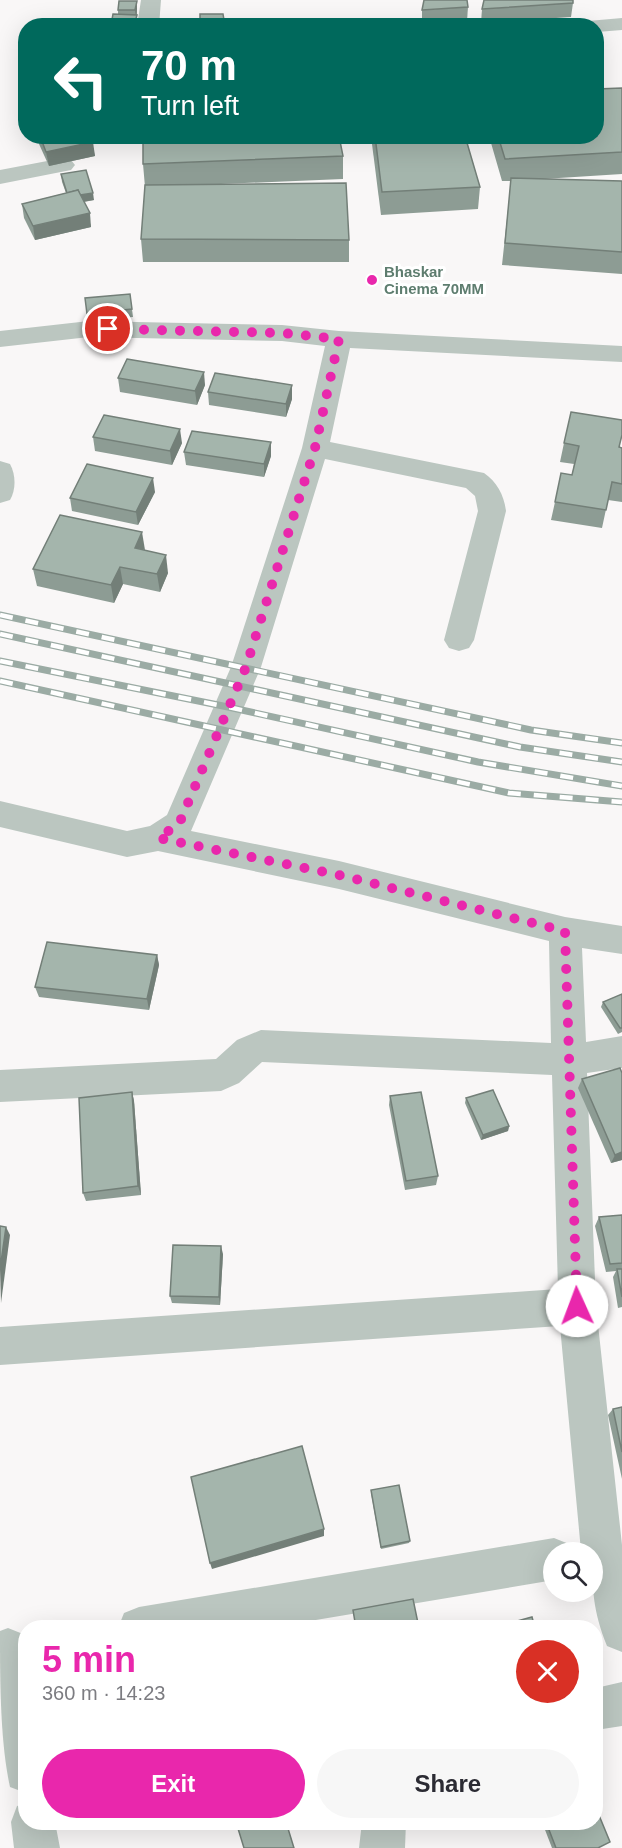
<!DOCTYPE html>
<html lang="en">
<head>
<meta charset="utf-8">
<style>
  body { margin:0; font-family:Arial,sans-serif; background:#f7f7f7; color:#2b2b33; height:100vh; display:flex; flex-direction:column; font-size:22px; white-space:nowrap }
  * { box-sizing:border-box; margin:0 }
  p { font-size:20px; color:#7c7c81 }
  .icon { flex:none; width:33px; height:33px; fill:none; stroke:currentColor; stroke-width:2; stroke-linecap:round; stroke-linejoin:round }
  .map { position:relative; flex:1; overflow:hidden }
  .sheet { position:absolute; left:18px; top:1620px; width:585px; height:210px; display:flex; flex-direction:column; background:#fff; border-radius:24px; box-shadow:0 6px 24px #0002 }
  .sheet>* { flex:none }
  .guide { position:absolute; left:18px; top:18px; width:586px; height:126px; border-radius:24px; box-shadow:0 6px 24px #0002; background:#00695c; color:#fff; overflow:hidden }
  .fabs { position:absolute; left:543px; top:1542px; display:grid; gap:12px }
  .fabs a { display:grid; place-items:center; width:60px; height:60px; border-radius:50%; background:#fff; box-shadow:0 6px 24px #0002; font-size:30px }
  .pin { position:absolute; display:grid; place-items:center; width:51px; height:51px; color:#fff; margin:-26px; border:3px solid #fff; border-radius:50%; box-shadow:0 2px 6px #0007 }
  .me { position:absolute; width:66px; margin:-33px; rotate:358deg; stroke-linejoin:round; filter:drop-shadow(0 0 4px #0008) }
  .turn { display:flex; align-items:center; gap:21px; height:126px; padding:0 24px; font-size:27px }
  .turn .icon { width:78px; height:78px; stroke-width:2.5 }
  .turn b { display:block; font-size:42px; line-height:51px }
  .round { display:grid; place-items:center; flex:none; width:63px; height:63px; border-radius:32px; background:#f7f7f7 }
  .overview { display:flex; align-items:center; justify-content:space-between; height:102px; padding:0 24px }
  h1 { font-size:36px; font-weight:700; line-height:45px; color:#e927ac }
  .primary-button { display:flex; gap:12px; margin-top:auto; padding:12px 24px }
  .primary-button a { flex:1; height:69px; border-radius:36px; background:#e927ac; color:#fff; font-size:24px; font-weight:700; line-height:69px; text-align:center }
  .primary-button a+a { background:#f7f7f7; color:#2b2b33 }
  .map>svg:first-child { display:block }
</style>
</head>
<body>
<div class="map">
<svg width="622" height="1848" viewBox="0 0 622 1848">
  <rect width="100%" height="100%" fill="#f9f7f7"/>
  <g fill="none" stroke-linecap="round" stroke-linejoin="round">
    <g fill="#bbc6c0" fill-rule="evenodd">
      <path d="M 141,0 L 161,0 L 159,26 L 137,26 Z"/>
      <path d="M 622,18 L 622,30 L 597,32 L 597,26 L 586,26 L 588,21 Z"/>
      <path d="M 63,158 L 71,160 L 75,165 L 71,170 L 0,184 L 0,170 Z"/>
      <path d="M 89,321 L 282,325 L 339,331 L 622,346 L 622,362 L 350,348 L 330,442 L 484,473 C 497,482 504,495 506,511 L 474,640 L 469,648 L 459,651 L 449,648 L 444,640 L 478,511 L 475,496 L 466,488 L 325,459 L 261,667 L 191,831 L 339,861 L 565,917 L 622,926 L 622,954 L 582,948 L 586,1042 L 622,1036 L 622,1068 L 587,1073 L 596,1306 L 622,1545 L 622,1652 L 607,1646 C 593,1611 592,1589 592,1552 L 581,1551 L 560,1326 L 0,1365 L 0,1327 L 558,1289 L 552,1075 L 262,1062 L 239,1083 L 221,1091 L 0,1102 L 0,1070 L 216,1059 L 237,1040 L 261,1030 L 551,1043 L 549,941 L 339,889 L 158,851 L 127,857 L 0,827 L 0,801 L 127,831 L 150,826 L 167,815 L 231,667 L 302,448 L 325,346 L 282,341 L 89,337 L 0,347 L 0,331 Z"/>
      <path d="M 0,461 L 10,464 C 16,475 16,490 10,500 L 0,503 Z"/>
      <path d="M 554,1538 L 569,1544 L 572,1552 L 554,1552 L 554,1580 L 268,1628 L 118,1628 L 124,1613 L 139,1607 Z"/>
      <path d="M 8,1628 L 23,1634 L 26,1640 L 26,1793 L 10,1787 C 0,1742 0,1679 0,1631 Z"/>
      <path d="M 622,1682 L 622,1726 L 596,1730 L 596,1688 Z"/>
      <path d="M 26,1803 L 26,1822 L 55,1822 L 60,1848 L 14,1848 L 11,1822 L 17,1806 Z"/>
      <path d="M 362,1822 L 406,1822 L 405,1848 L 359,1848 Z"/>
    </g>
    <defs>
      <g id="rail">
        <path d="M 0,615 L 531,730 L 622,743"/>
        <path d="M 0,634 L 520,747 L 622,762"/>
        <path d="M 0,661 L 228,707 L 478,762 L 622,786"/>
        <path d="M 0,681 L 509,793 L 622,802"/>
      </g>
    </defs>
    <use href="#rail" stroke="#9baba4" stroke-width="7"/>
    <use href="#rail" stroke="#fff" stroke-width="4.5" stroke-dasharray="13" stroke-linecap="butt"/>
  </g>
  <g fill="#8d9c94">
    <path d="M 573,3 L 571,17 L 481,23 L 482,9 Z"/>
    <path d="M 468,7 L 467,21 L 422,24 L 422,10 Z"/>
    <path d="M 137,9 L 137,26 L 111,26 L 113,14 L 118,15 L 118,10 Z"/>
    <path d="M 622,88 L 622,174 L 543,179 L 622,181 L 622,274 L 502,265 L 511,181 L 502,181 L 489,136 L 597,136 Z"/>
    <path d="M 38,136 L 90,136 L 95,156 L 49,166 L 39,144 Z"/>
    <path d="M 371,136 L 465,136 L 480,187 L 478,209 L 381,215 Z"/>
    <path d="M 343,156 L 343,179 L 198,185 L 349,240 L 349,262 L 143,262 L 141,239 L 145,187 L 143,164 Z"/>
    <path d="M 61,174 L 94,200 L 84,202 L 91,227 L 35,240 L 24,218 L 22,204 L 66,193 L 62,182 Z"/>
    <path d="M 130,294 L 133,317 L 88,321 L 85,298 Z"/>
    <path d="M 118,378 L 205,385 L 197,405 L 120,392 Z"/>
    <path d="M 292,385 L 292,399 L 286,417 L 209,405 L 208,392 Z"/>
    <path d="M 93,437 L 182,443 L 172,465 L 95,451 Z"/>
    <path d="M 271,442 L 271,456 L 264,477 L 186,465 L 184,452 Z"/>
    <path d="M 564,443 L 622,448 L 622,502 L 608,500 L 602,528 L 551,520 L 555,502 L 572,475 L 574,464 L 560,462 Z"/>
    <path d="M 155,492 L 138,525 L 72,511 L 70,498 Z"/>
    <path d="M 145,550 L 168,573 L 160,592 L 123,584 L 114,603 L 37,586 L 33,569 Z"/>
    <path d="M 157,955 L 159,965 L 149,1010 L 39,997 L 35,987 Z"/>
    <path d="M 622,994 L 622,1032 L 618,1034 L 601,1007 L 603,1002 Z"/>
    <path d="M 622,1073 L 622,1160 L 611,1163 L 578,1088 L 582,1079 Z"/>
    <path d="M 132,1092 L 134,1101 L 141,1195 L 86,1201 L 83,1193 Z"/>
    <path d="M 390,1096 L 438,1176 L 436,1185 L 405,1190 L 389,1105 Z"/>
    <path d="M 466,1098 L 509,1126 L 508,1131 L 481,1140 L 465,1103 Z"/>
    <path d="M 622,1215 L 622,1307 L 618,1308 L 613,1277 L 616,1271 L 606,1272 L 595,1226 L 599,1217 Z"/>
    <path d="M 223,1254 L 220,1305 L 172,1303 L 170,1296 Z"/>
    <path d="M 622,1407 L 622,1479 L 608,1415 L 613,1409 Z"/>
    <path d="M 371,1490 L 410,1541 L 409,1543 L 381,1549 L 371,1493 Z"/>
    <path d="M 542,1822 L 596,1822 L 598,1848 L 552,1848 Z"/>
  </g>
  <g fill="#737f78">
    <path d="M 137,1 L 137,9 L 136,18 L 135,10 Z"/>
    <path d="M 93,142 L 95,156 L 49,166 L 46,152 Z"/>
    <path d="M 93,193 L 94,200 L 69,204 L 68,197 Z"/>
    <path d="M 90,213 L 91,227 L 35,240 L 33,226 Z"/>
    <path d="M 204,372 L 205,385 L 197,405 L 195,391 Z"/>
    <path d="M 292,385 L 292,399 L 286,417 L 286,404 Z"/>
    <path d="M 180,429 L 182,443 L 172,465 L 170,451 Z"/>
    <path d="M 271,442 L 271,456 L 264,477 L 264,464 Z"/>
    <path d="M 153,478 L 155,492 L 138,525 L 136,512 Z"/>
    <path d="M 142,532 L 145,550 L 135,548 Z"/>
    <path d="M 166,555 L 168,573 L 160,592 L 157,574 Z"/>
    <path d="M 120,567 L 123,584 L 114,603 L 111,585 Z"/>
    <path d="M 157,955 L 159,965 L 149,1010 L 147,999 Z"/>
    <path d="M 132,1092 L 134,1101 L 141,1195 L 138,1186 Z"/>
    <path d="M 509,1126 L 508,1131 L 481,1140 L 483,1135 Z"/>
    <path d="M 622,1152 L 622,1160 L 611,1163 L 615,1155 Z"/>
    <path d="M 6,1227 L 10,1235 L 1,1303 L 0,1269 Z"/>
    <path d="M 221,1246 L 223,1254 L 220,1305 L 219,1297 Z"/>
    <path d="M 324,1529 L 324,1536 L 212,1569 L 210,1563 Z"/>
  </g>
  <g fill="#a4b5ac" stroke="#737f78" stroke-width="1.5">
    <path d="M 424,0 L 467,0 L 468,7 L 422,10 Z"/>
    <path d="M 484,0 L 573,0 L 573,3 L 482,9 Z"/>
    <path d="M 119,1 L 137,1 L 135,10 L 118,10 Z"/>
    <path d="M 113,14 L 137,15 L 134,26 L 111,25 Z"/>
    <path d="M 200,14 L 223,14 L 225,26 L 200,26 Z"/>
    <path d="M 622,88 L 622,152 L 505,159 L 498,136 L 597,136 L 597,89 Z"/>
    <path d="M 40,136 L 90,136 L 93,142 L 46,152 Z"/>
    <path d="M 143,136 L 339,136 L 343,156 L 143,164 Z"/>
    <path d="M 375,136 L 465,136 L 480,187 L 382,192 Z"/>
    <path d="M 86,170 L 93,193 L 80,195 L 78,190 L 67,193 L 61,174 Z"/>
    <path d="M 511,178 L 622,181 L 622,252 L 505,243 Z"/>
    <path d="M 346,183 L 349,240 L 141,239 L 145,185 Z"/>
    <path d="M 78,190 L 90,213 L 33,226 L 22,204 Z"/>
    <path d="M 130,294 L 132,309 L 87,314 L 85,298 Z"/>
    <path d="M 127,359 L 204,372 L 195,391 L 118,378 Z"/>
    <path d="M 215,373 L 292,385 L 286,404 L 208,392 Z"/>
    <path d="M 571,412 L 622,420 L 622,435 L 619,447 L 622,448 L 622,484 L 612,482 L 606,510 L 555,502 L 561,473 L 572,475 L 579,446 L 564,443 Z"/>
    <path d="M 104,415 L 180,429 L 170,451 L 93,437 Z"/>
    <path d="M 192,431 L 271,442 L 264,464 L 184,452 Z"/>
    <path d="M 87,464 L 153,478 L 136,512 L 70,498 Z"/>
    <path d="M 60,515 L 142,532 L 135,548 L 166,555 L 157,574 L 120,567 L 111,585 L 33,569 Z"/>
    <path d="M 47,942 L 157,955 L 147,999 L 35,987 Z"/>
    <path d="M 622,994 L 622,1028 L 620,1028 L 603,1002 Z"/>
    <path d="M 620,1068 L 622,1073 L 622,1152 L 615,1155 L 582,1079 Z"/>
    <path d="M 493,1090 L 509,1126 L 483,1135 L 466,1098 Z"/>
    <path d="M 132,1092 L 138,1186 L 83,1193 L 79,1098 Z"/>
    <path d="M 421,1092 L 438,1176 L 406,1181 L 390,1096 Z"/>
    <path d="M 622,1215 L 622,1263 L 610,1264 L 599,1217 Z"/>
    <path d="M 0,1226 L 6,1227 L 0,1269 Z"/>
    <path d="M 173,1245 L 221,1246 L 219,1297 L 170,1296 Z"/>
    <path d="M 617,1269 L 622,1269 L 622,1297 Z"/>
    <path d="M 622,1407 L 622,1452 L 613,1409 Z"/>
    <path d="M 302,1446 L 324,1529 L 210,1563 L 191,1477 Z"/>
    <path d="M 399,1485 L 410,1541 L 381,1547 L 371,1490 Z"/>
    <path d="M 413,1599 L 419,1628 L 356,1628 L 353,1610 Z"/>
    <path d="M 532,1617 L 535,1628 L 491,1628 Z"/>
    <path d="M 596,1808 L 610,1842 L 598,1848 L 556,1848 L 546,1822 L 596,1822 Z"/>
    <path d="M 236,1822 L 286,1822 L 294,1848 L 244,1848 Z"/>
  </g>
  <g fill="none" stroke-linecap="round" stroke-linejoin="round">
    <path stroke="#e927ac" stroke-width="10" stroke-dasharray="0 18" d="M 108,329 L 282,333 L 339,339 L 315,448 L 246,667 L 179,824 L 158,838 L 339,875 L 565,931 L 577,1306"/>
  </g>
  <circle fill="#e927ac" stroke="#fff" stroke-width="2" cx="372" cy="280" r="6"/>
  <g text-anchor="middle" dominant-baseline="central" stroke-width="6" stroke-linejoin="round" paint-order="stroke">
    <g font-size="15" font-weight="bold" fill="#5e7d6f" stroke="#fff" text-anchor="start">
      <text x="384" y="271">Bhaskar<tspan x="384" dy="17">Cinema 70MM</tspan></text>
    </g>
  </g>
</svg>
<div class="fabs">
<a><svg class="icon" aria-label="search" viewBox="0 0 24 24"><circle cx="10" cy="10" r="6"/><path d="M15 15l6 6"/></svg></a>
</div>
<div class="pin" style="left:108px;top:329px;background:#d93025"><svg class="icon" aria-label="arrive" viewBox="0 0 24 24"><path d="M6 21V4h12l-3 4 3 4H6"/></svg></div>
<svg class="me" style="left:577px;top:1306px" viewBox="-20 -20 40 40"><circle r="19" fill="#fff"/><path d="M0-13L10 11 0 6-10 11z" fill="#e927ac"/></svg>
<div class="guide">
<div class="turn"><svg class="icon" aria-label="left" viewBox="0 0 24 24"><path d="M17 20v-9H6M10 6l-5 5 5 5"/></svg><div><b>70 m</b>Turn left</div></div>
</div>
<section class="sheet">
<div class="overview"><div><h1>5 min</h1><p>360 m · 14:23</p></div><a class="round" style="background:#d93025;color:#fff"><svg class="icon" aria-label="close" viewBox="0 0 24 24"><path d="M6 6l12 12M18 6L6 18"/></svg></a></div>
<div class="primary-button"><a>Exit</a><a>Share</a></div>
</section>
</div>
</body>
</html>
